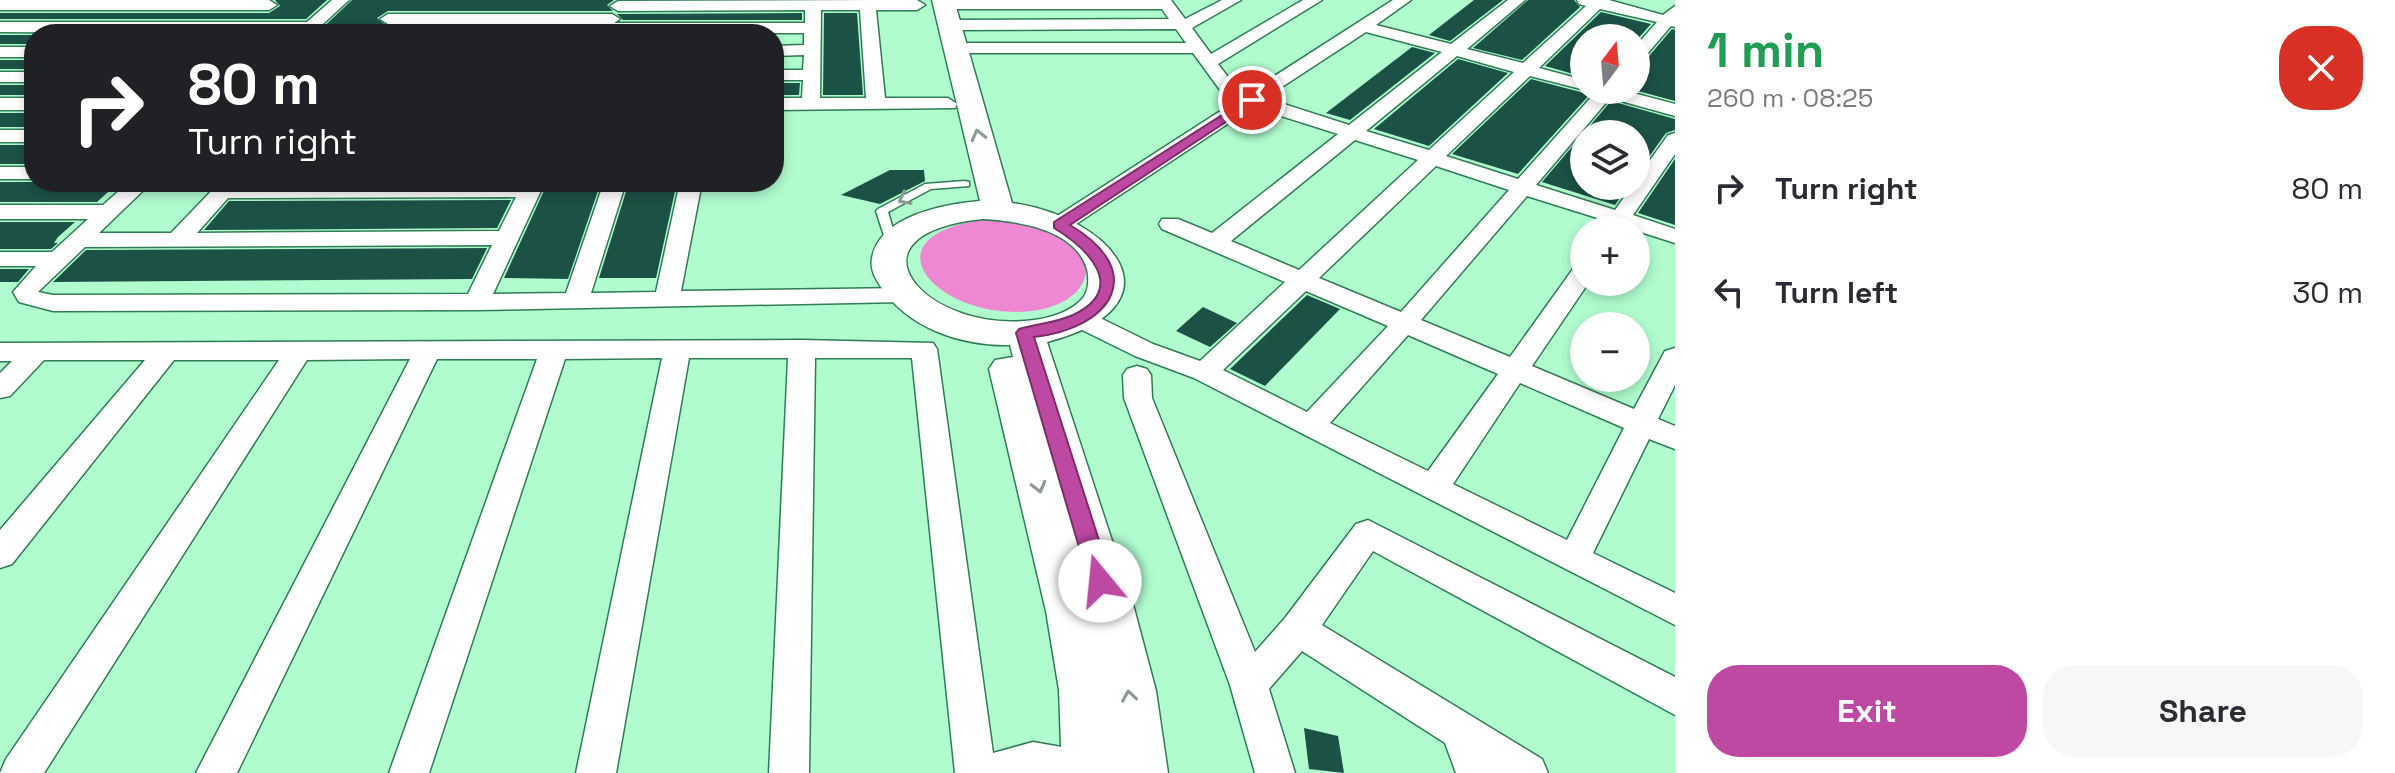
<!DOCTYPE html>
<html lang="en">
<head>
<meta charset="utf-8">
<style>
  body { margin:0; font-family:"Space Grotesk",sans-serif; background:#f7f7f7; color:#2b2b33; height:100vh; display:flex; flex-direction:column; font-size:30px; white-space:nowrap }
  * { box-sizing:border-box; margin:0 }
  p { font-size:26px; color:#7c7c81 }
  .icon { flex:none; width:44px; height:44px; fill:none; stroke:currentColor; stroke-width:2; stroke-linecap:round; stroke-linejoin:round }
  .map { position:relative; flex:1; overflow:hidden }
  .sheet { display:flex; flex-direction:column; background:#fff; width:720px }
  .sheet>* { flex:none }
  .banner { position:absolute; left:24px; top:24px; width:760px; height:168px; border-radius:32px; box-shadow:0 4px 12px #0003; background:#202124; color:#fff; overflow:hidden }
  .needle { width:52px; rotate:16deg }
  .fabs { position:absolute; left:1570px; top:24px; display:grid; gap:16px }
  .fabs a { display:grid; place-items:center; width:80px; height:80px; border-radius:50%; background:#fff; box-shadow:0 4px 12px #0003; font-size:40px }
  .pin { position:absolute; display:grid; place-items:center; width:68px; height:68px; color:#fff; margin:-34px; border:4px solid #fff; border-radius:50%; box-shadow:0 2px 8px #0007 }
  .me { position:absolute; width:88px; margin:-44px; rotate:343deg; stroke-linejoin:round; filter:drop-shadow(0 0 6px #0008) }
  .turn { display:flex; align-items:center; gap:28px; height:168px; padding:0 32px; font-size:36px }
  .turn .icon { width:104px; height:104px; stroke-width:2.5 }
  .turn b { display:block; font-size:56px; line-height:68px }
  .round { display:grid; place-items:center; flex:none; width:84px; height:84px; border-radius:32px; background:#f7f7f7 }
  .overview { display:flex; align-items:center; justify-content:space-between; height:136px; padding:0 32px }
  h1 { font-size:48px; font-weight:800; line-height:60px; color:#1e9e55 }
  .primary-button { display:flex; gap:16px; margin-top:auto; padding:16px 32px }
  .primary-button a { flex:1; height:92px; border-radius:32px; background:#bd49a2; color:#fff; font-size:32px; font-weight:800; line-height:92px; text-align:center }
  .primary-button a+a { background:#f7f7f7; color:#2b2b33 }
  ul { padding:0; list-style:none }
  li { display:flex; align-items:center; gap:24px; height:104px; padding:0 32px }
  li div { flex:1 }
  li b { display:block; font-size:30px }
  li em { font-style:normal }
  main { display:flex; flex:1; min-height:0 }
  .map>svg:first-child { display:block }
</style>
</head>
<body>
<main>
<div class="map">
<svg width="1675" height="773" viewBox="0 0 1675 773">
  <rect width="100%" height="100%" fill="#b0fccf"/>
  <path fill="#ee88d3" d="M 990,219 C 1017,221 1104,238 1083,282 C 1077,297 1058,305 1044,309 C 945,330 852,234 990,219 Z"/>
  <g fill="#1c5146">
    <path d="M 275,0 L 327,0 L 306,19 L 0,19 L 0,13 L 269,13 L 280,6 Z"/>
    <path d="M 352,0 L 614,0 L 607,5 L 613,11 L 388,11 L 377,18 L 388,27 L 597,27 L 604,34 L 316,34 Z"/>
    <path d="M 1474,0 L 1503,0 L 1450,41 L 1429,35 Z"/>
    <path d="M 1528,0 L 1574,0 L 1580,7 L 1522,60 L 1473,48 Z"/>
    <path d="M 1601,12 L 1651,24 L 1636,41 L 1636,38 L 1584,38 L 1584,77 L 1545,66 Z"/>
    <path d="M 802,13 L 802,20 L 623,20 L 617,14 Z"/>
    <path d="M 824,13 L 857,13 L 863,95 L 823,95 Z"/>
    <path d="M 1672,29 L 1675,30 L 1675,101 L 1634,90 L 1636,64 L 1644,62 Z"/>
    <rect x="0" y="35" width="34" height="9"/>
    <path d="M 1412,47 L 1435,53 L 1350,120 L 1326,113 Z"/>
    <path d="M 1458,59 L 1508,73 L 1429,146 L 1374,129 Z"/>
    <rect x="0" y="60" width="34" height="9"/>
    <path d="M 1531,79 L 1584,93 L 1590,90 L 1591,93 L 1518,174 L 1452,154 Z"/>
    <path d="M 774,83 L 800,83 L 799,95 L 774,95 Z"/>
    <rect x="0" y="85" width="34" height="10"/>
    <path d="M 1611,101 L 1675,119 L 1675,130 L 1666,133 L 1636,175 L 1636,134 L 1584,134 L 1584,186 L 1628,186 L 1615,205 L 1542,182 Z"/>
    <rect x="0" y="113" width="34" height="14"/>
    <rect x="0" y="145" width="34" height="19"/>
    <path d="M 1675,159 L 1675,225 L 1638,213 Z"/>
    <path d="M 890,170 L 924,170 L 925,181 L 880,204 L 841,195 Z"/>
    <path d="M 0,182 L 119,182 L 97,202 L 0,202 Z"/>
    <path d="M 548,182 L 601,182 L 568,279 L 504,278 Z"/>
    <path d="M 629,182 L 677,182 L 656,278 L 599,278 Z"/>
    <path d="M 511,200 L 497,228 L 204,230 L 229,201 Z"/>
    <path d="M 0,222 L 75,222 L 58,237 L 54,243 L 58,243 L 51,249 L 0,249 Z"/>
    <path d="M 487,248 L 472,279 L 53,282 L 86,250 Z"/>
    <path d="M 0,269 L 29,269 L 18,282 L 0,282 Z"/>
    <path d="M 1307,295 L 1340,309 L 1265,386 L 1230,369 Z"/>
    <path d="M 1203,307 L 1237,323 L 1210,347 L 1176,331 Z"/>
    <path d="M 1304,728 L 1338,736 L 1344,773 L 1309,769 Z"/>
  </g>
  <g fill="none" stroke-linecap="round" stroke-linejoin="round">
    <defs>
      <path id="lane" d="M 965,181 L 969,182 L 969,186 L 931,189 L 888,212 L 899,249 L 897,251 L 889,251 L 876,211 L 878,209 L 925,184 Z"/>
      <g id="street">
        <path d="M 0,0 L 269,0 L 277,5 L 269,10 L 0,10 Z"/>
        <path d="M 332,0 L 349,0 L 312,34 L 0,32 L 0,22 L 307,22 Z"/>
        <path d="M 875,0 L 917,0 L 925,5 L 917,10 L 876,10 L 885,98 L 948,98 L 957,104 L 955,108 L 774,110 L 774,98 L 802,98 L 803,80 L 774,80 L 774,70 L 803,70 L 804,55 L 774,56 L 774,46 L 804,45 L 804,33 L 608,33 L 600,28 L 606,24 L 388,24 L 380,19 L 388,14 L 612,14 L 620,19 L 614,23 L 805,23 L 805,10 L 618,11 L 610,6 L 618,1 ZM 821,10 L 860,10 L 866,98 L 820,98 Z"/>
        <path d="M 1171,0 L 1185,19 L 1222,0 L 1241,0 L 1192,28 L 1211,54 L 1303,0 L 1322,0 L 1218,64 L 1238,90 L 1248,93 L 1393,0 L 1411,0 L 1376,25 L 1451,44 L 1508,0 L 1525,0 L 1467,49 L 1523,63 L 1586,6 L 1579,4 L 1577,0 L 1609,0 L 1663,15 L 1675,6 L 1675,27 L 1671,26 L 1642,60 L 1636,61 L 1636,46 L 1657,22 L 1600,9 L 1539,68 L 1584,80 L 1585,90 L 1530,76 L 1446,156 L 1518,179 L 1595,93 L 1593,90 L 1622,90 L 1675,104 L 1675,116 L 1610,98 L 1536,185 L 1615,210 L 1632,186 L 1636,186 L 1636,180 L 1668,135 L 1675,133 L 1675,154 L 1633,215 L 1675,229 L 1675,243 L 1625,227 L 1623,230 L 1601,230 L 1607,221 L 1527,196 L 1421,320 L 1510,357 L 1575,266 L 1584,264 L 1584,282 L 1589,282 L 1532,366 L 1634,409 L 1665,351 L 1675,348 L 1675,385 L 1658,419 L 1675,426 L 1675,449 L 1649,439 L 1593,553 L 1675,593 L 1675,625 L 1194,378 L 1135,356 L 1070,324 L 1066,318 L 1070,312 L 1088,312 L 1153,344 L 1200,361 L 1285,282 L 1162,229 L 1159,224 L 1162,219 L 1178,219 L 1212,233 L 1338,134 L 1253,107 L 1067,230 L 1051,230 L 1048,225 L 1051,220 L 1236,101 L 1226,98 L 1193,53 L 956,53 L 948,48 L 956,43 L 1186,43 L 1176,29 L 950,30 L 942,25 L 950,20 L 1169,19 L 1162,9 L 944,9 L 936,4 L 942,0 ZM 1366,32 L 1442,52 L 1349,125 L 1265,98 ZM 1457,56 L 1514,72 L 1429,150 L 1366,131 ZM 1355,140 L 1418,160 L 1299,270 L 1231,241 ZM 1436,166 L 1509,190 L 1401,312 L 1319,278 ZM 1306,291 L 1388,326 L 1307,412 L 1223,370 ZM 1408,335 L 1498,374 L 1428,471 L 1330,423 ZM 1520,383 L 1624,428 L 1567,540 L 1453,484 Z"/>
        <rect x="0" y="47" width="34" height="10"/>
        <rect x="0" y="72" width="34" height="10"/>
        <rect x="0" y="98" width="34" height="12"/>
        <rect x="0" y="130" width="34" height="12"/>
        <rect x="0" y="167" width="34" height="12"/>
        <path d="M 129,182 L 152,182 L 99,233 L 171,233 L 220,182 L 243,182 L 240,186 L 545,182 L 493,294 L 566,293 L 604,182 L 626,182 L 591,293 L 656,292 L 680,182 L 702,182 L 681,291 L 904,288 L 913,290 L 916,295 L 913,300 L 904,302 L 477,310 L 53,311 L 19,302 L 13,292 L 36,266 L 0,266 L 0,252 L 52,252 L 88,219 L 0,219 L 0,205 L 103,205 ZM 516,197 L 499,231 L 197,233 L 228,198 ZM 492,245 L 468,294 L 53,295 L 38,292 L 85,247 Z"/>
        <path d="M 802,340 L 933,343 L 937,349 L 993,753 L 1033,742 L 1096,753 L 1110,759 L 1116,773 L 955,773 L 912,358 L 815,358 L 809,773 L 769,773 L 788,358 L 689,358 L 616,773 L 576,773 L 662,358 L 565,359 L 429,773 L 389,773 L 537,359 L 437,359 L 237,773 L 196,773 L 410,359 L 307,360 L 44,773 L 0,773 L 6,759 L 279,360 L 174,360 L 12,564 L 0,568 L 0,530 L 145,360 L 44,360 L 10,396 L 0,398 L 0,373 L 12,361 L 0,361 L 0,343 Z"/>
        <path d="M 1137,366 L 1147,369 L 1151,375 L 1152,398 L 1255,652 L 1285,618 L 1356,524 L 1368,520 L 1675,677 L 1675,715 L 1373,551 L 1322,625 L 1542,759 L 1548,773 L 1456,773 L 1445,743 L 1302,651 L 1269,689 L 1295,773 L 1255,773 L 1230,685 L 1124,398 L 1123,375 L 1127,369 Z"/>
      </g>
      <path id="secondary" d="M 932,0 L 954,0 L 1012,203 C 1115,218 1185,306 1047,342 L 1134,608 L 1156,691 L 1168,773 L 1062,773 L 1059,690 L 1046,611 L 989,369 L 995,360 L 1013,357 L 1010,345 C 961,346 908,328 881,287 C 875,278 870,269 872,258 C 880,215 946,204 980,201 ZM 983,219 C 1018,221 1075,229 1087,269 C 1089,278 1089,290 1083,298 C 1072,311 1051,318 1034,320 C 927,335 836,234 983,219 Z"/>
    </defs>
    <use href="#lane" stroke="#307c55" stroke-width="3"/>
    <use href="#street" stroke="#307c55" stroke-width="3"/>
    <use href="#secondary" stroke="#307c55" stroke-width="3"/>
    <use href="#lane" fill="#fff" fill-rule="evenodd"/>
    <use href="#street" fill="#fff" fill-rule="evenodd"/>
    <use href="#secondary" fill="#fff" fill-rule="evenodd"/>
  </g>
  <defs><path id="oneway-chevron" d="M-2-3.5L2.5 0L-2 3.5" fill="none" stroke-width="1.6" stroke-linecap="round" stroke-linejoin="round" transform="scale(2)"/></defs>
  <g stroke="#8c9c94">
    <use href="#oneway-chevron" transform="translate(978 135) rotate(-104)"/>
    <use href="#oneway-chevron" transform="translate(904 199) rotate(152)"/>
    <use href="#oneway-chevron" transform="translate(1039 487) rotate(76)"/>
    <use href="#oneway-chevron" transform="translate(1129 696) rotate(-99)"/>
  </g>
  <path fill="#bd49a2" stroke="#7b2f69" stroke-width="2" d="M 1252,96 L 1258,100 L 1256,102 L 1070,225 C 1149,272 1112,328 1034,337 L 1112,581 L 1108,587 L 1100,590 L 1092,587 L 1089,581 L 1016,333 L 1019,329 C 1037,324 1055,323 1073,315 C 1129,288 1087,248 1054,228 L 1054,222 Z"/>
</svg>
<div class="fabs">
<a><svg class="needle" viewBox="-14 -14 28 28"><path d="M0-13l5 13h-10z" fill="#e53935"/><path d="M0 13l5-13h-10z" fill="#7c7c81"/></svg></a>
<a><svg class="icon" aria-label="layers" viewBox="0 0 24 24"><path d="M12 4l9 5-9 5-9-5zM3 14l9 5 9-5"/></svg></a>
<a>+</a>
<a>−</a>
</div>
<div class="pin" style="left:1252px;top:100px;background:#d93025"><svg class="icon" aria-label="arrive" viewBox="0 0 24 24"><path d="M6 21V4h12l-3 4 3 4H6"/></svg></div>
<svg class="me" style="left:1100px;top:581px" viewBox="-20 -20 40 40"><circle r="19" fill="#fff"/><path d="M0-13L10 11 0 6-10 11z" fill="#bd49a2"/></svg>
<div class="banner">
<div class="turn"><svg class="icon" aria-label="right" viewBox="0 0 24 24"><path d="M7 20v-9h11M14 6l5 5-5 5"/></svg><div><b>80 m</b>Turn right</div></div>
</div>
</div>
<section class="sheet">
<div class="overview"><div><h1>1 min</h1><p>260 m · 08:25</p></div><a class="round" style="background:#d93025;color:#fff"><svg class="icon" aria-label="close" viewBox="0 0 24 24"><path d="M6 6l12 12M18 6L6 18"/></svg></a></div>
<ul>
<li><svg class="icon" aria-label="right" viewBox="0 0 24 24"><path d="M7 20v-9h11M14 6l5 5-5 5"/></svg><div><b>Turn right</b></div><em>80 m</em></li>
<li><svg class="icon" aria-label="left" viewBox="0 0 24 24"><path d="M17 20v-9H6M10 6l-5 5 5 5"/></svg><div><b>Turn left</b></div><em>30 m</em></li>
</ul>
<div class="primary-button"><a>Exit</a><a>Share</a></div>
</section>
</main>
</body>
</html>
